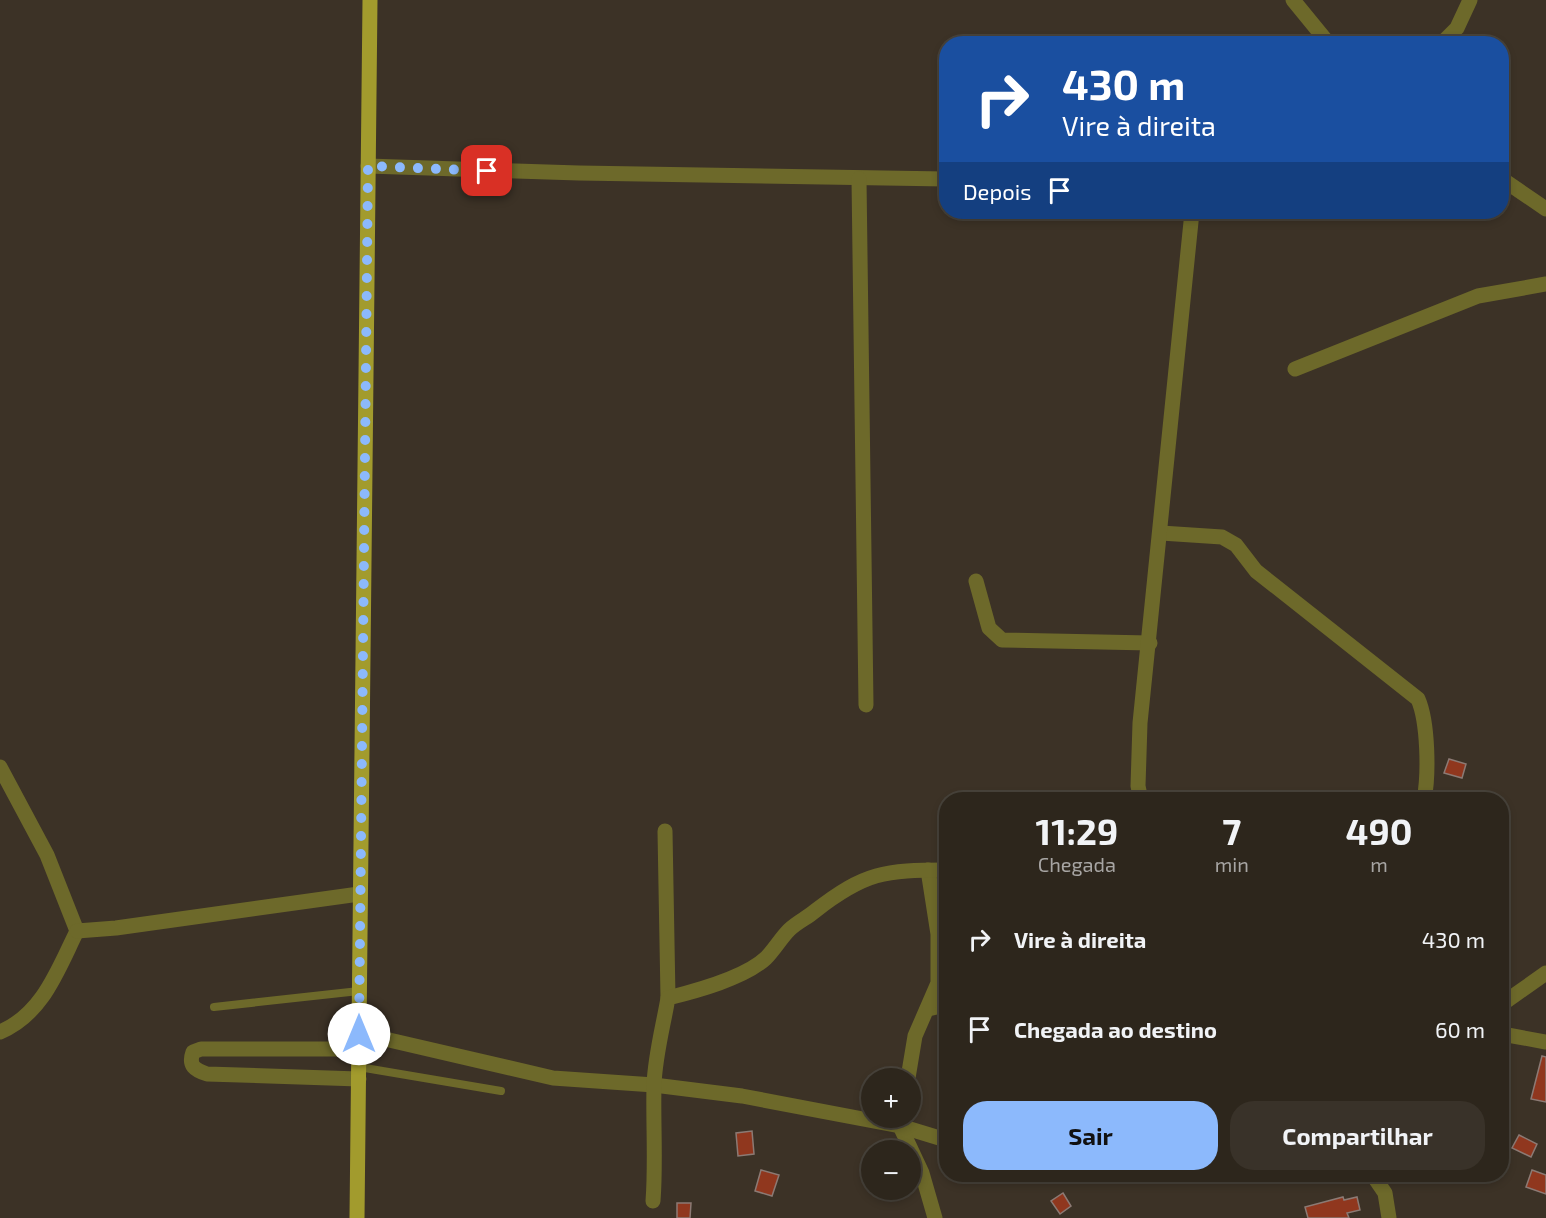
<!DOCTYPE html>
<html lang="pt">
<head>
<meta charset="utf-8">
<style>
  body { margin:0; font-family:"Exo 2",sans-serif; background:#393229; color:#f1f3f6; height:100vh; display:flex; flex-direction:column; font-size:22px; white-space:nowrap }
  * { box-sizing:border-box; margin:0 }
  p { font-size:20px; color:#a7a5a3 }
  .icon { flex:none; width:33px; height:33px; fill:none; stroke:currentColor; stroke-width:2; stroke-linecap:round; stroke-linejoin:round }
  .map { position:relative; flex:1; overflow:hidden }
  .sheet { position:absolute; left:939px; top:792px; width:570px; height:390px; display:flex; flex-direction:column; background:#2d261c; border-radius:24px; box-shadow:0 3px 9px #0003,0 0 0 2px #48433b }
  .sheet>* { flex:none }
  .banner { position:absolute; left:939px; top:36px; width:570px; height:183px; border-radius:24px; box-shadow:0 3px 9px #0003,0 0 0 2px #48433b; background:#1a4fa0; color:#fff; overflow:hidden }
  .buttons { position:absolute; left:861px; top:1068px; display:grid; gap:12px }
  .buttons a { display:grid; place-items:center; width:60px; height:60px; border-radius:50%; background:#2d261c; box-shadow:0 3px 9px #0003,0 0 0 2px #48433b; font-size:30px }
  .pin { position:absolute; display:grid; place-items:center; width:51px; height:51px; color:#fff; margin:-26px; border-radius:12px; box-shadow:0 3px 9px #0006 }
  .me { position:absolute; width:66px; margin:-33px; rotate:0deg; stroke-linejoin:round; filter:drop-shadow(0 0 4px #0008) }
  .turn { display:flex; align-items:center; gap:21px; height:126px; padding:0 24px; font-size:27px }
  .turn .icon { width:78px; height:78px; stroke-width:2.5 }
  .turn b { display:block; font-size:42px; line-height:51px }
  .then { display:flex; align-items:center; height:57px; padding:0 24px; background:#0003; gap:12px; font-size:22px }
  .eta { display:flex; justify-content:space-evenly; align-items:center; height:102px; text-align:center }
  .eta b { font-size:36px; font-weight:700; line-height:42px }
  .button { display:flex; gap:12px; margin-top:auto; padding:12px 24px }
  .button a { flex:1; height:69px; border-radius:24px; background:#8cb9fc; color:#111; font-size:24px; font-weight:700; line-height:69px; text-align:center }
  .button a+a { background:#393229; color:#f1f3f6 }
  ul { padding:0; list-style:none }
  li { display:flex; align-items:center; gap:18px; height:90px; padding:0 24px }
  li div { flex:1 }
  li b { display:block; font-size:22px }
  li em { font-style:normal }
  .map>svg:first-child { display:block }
</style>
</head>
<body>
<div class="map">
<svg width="1546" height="1218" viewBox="0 0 1546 1218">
  <rect width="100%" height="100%" fill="#3c3226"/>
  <g fill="#90371e" stroke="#8c7a74" stroke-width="1.5">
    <path d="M 1449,759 L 1466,764 L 1462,778 L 1444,773 Z"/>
    <path d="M 1542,1056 L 1546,1057 L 1546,1102 L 1531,1099 Z"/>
    <path d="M 752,1131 L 754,1154 L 738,1156 L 736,1133 Z"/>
    <path d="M 1519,1135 L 1537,1144 L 1531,1157 L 1512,1148 Z"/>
    <path d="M 761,1170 L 779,1175 L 772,1196 L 755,1191 Z"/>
    <path d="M 1532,1170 L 1546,1175 L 1546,1194 L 1526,1187 Z"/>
    <path d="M 1063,1193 L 1071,1206 L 1060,1214 L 1051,1201 Z"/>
    <path d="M 1343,1197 L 1344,1200 L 1357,1197 L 1360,1210 L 1347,1213 L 1349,1218 L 1308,1218 L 1305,1207 Z"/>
    <path d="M 677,1203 L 691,1203 L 690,1218 L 677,1218 Z"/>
  </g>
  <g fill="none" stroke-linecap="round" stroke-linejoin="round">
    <g stroke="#6d692a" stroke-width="8">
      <path d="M 214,1007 L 359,991"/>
      <path d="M 359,1067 L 501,1091"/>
    </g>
    <g stroke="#6d692a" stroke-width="15">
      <path d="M 1293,0 L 1329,44"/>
      <path d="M 1441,44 L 1457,28 L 1470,0"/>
      <path d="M 368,166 L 579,173 L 946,179"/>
      <path d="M 859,179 L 866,705"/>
      <path d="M 1502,179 L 1546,209"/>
      <path d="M 1295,369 L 1478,296 L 1546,284"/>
      <path d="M 1161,533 L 1222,537 L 1236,545 L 1256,571 L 1418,699 C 1428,722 1429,774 1424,800"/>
      <path d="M 976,581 L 989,628 L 1002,640 L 1150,643"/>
      <path d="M 0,767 L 47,855 L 77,931 C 58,969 43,1014 0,1032"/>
      <path d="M 1141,800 L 1138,786 L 1140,723 L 1192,212"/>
      <path d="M 665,831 L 668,998"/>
      <path d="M 77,931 L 116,928 L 359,894"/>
      <path d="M 1502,1004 L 1546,973"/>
      <path d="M 928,1009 L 946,1005"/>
      <path d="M 359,1033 L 553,1078 L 654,1085 L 742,1096 L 900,1126 L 946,1140"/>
      <path d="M 1502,1034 L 1546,1042"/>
      <path d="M 908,1078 L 915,1036 L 938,983 L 938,934 L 928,870"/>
      <path d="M 359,1079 L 207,1074 C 195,1070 188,1066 193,1052 L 201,1049 L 359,1049"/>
      <path d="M 901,1120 L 900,1126 L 922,1173 L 935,1218"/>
      <path d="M 1372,1174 L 1385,1193 L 1389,1218"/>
      <path d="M 653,1201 C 656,1162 653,1124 654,1085 C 655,1056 663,1027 668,998 C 696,991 745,978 766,958 C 774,950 781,938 789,930 C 797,922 807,918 815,911 C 865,872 885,870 946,870"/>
    </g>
    <path stroke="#a29b2d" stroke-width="15" d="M 357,1218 L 370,0"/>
  </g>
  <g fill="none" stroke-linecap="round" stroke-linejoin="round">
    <path stroke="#8cb9fc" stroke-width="10" stroke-dasharray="0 18" d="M 359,1034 L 368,166 L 487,171"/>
  </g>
</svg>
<div class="buttons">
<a>+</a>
<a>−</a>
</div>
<div class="pin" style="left:487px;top:171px;background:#d93025"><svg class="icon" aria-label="arrive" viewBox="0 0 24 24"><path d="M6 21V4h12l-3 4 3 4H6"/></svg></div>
<svg class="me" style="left:359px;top:1034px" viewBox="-20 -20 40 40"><circle r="19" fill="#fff"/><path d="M0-13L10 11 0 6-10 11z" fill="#8cb9fc"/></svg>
<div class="banner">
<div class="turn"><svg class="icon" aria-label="right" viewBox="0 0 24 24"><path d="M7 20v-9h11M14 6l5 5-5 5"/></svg><div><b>430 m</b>Vire à direita</div></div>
<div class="then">Depois<svg class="icon" aria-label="arrive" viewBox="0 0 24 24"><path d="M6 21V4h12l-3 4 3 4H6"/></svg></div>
</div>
<section class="sheet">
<div class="eta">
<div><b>11:29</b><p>Chegada</p></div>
<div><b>7</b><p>min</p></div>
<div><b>490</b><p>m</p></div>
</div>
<ul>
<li><svg class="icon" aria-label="right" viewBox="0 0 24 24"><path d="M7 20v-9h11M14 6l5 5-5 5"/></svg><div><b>Vire à direita</b></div><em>430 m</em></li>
<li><svg class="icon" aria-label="arrive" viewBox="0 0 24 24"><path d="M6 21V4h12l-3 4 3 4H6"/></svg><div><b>Chegada ao destino</b></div><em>60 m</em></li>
</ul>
<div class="button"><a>Sair</a><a>Compartilhar</a></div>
</section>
</div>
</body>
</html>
